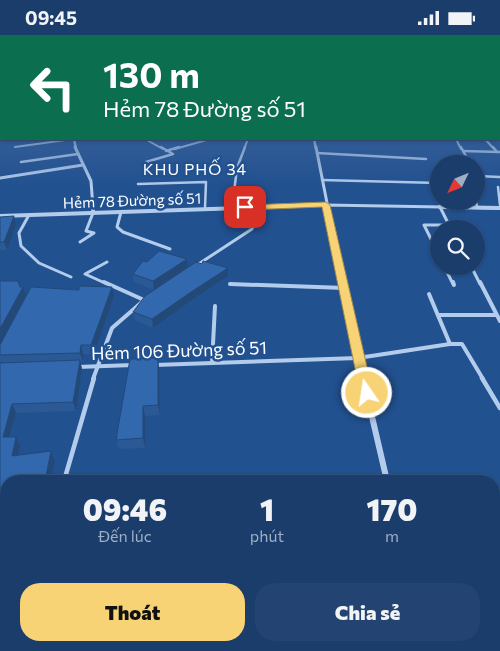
<!DOCTYPE html>
<html lang="vi">
<head>
<meta charset="utf-8">
<style>
  body { margin:0; font-family:Commissioner,sans-serif; background:#234472; color:#f1f3f6; height:100vh; display:flex; flex-direction:column; font-size:19px; white-space:nowrap }
  * { box-sizing:border-box; margin:0 }
  p { font-size:16px; color:#9faec2 }
  .icon { flex:none; width:28px; height:28px; fill:none; stroke:currentColor; stroke-width:2; stroke-linecap:round; stroke-linejoin:round }
  .map { position:relative; flex:1; overflow:hidden }
  .details { position:absolute; left:0px; top:440px; width:500px; height:176px; display:flex; flex-direction:column; background:#1a3d6c; border-radius:20px 20px 0 0; box-shadow:0 1px 4px #0004,0 0 0 1px #38567f }
  .details>* { flex:none }
  .top-card { position:absolute; left:0px; top:0px; width:500px; height:105px; box-shadow:0 1px 4px #0004,0 0 0 1px #38567f; background:#0b6e4f; color:#fff; overflow:hidden }
  .needle { width:32px; rotate:227deg }
  .buttons { position:absolute; left:430px; top:120px; display:grid; gap:10px }
  .buttons a { display:grid; place-items:center; width:55px; height:55px; border-radius:50%; background:#1a3d6c; box-shadow:0 1px 4px #0004,0 0 0 1px #38567f; font-size:25px }
  .pin { position:absolute; display:grid; place-items:center; width:42px; height:42px; color:#fff; margin:-21px; border-radius:10px; box-shadow:0 2px 8px #0006 }
  .me { position:absolute; width:55px; margin:-28px; rotate:347deg; stroke-linejoin:round; filter:drop-shadow(0 0 4px #0008) }
  .turn { display:flex; align-items:center; gap:18px; height:105px; padding:0 20px; font-size:22px }
  .turn .icon { width:65px; height:65px; stroke-width:2.5 }
  .turn b { display:block; font-size:35px; line-height:42px }
  .eta { display:flex; justify-content:space-evenly; align-items:center; height:85px; text-align:center }
  .eta b { font-size:30px; font-weight:800; line-height:35px }
  .action { display:flex; gap:10px; margin-top:auto; padding:10px 20px }
  .action a { flex:1; height:58px; border-radius:20px; background:#f8d375; color:#111; font-size:20px; font-weight:800; line-height:58px; text-align:center }
  .action a+a { background:#234472; color:#f1f3f6 }
  .status { display:flex; justify-content:space-between; align-items:center; height:35px; padding:0 25px; background:#1a3d6c; direction:ltr }
  .status svg { height:14px; fill:currentColor }
  .map>svg:first-child { display:block }
</style>
</head>
<body>
<div class="status"><b>09:45</b><svg viewBox="0 0 49 12"><path d="M0 12V9h3v3zM5 12V6h3v6zM10 12V3h3v9zM15 12V0h3v12zM26 1h20v11H26zM47 4h2v5h-2z"/></svg></div>
<div class="map">
<svg width="500" height="616" viewBox="0 0 500 616">
  <rect width="100%" height="100%" fill="#225190"/>
  <g fill="none" stroke-linecap="round" stroke-linejoin="round">
    <g stroke="#b3ccec" stroke-width="2">
      <path d="M 145,104 L 163,114"/>
      <path d="M 456,104 L 461,114"/>
      <path d="M 485,104 L 494,114"/>
      <path d="M 15,112 L 73,104"/>
      <path d="M 175,114 L 210,104"/>
      <path d="M 244,114 L 248,104"/>
    </g>
    <g stroke="#b3ccec" stroke-width="2.5">
      <path d="M 461,112 L 470,129"/>
      <path d="M 493,112 L 497,117"/>
      <path d="M 166,116 L 179,112"/>
      <path d="M 463,116 L 500,117"/>
      <path d="M 317,118 L 426,124"/>
      <path d="M 21,127 L 78,119"/>
      <path d="M 146,127 L 173,119 L 161,112"/>
      <path d="M 476,139 L 481,147"/>
      <path d="M 477,141 L 500,142"/>
      <path d="M 322,145 L 439,148"/>
      <path d="M 138,149 L 206,147 L 205,173"/>
      <path d="M 498,152 L 500,170"/>
      <path d="M 476,166 L 477,172"/>
      <path d="M 439,171 L 440,173"/>
      <path d="M 232,173 L 237,133 L 245,112"/>
    </g>
    <g stroke="#b3ccec" stroke-width="3">
      <path d="M 440,172 L 451,194"/>
      <path d="M 121,177 L 117,192 L 123,197 L 170,214"/>
      <path d="M 29,180 L 19,198 L 21,211 L 39,228 L 71,242"/>
      <path d="M 80,207 L 94,198 L 86,196 L 93,178"/>
      <path d="M 439,220 L 424,190 L 449,190"/>
      <path d="M 197,230 L 252,194 L 259,172"/>
      <path d="M 444,231 L 453,249"/>
      <path d="M 471,231 L 480,249"/>
      <path d="M 107,249 L 85,239 L 107,227"/>
    </g>
    <g stroke="#b3ccec" stroke-width="4">
      <path d="M 104,247 L 144,265"/>
      <path d="M 453,247 L 454,250"/>
      <path d="M 480,247 L 500,286"/>
      <path d="M 230,249 L 345,253"/>
      <path d="M 429,259 L 450,309"/>
      <path d="M 438,280 L 496,280"/>
      <path d="M 212,328 L 215,271"/>
      <path d="M 155,330 L 358,323 L 450,309 L 462,309 L 483,344"/>
      <path d="M 77,332 L 133,330"/>
      <path d="M 93,344 L 112,293 L 142,267"/>
    </g>
    <g stroke="#b3ccec" stroke-width="4.5">
      <path d="M 482,343 L 500,373"/>
      <path d="M 64,446 L 94,343"/>
    </g>
    <g stroke="#b3ccec" stroke-width="5.5">
      <path d="M 482,610 L 500,611"/>
      <path d="M 14,616 L 15,610"/>
    </g>
    <g stroke="#b3ccec" stroke-width="2.5">
      <path d="M 74,104 L 76,114"/>
      <path d="M 314,104 L 316,114"/>
    </g>
    <g stroke="#b3ccec" stroke-width="3">
      <path d="M 75,112 L 91,146 L 93,173"/>
      <path d="M 316,112 L 328,173"/>
      <path d="M 0,143 L 83,130"/>
      <path d="M 231,173 L 326,170 L 500,173"/>
    </g>
    <g stroke="#b3ccec" stroke-width="4">
      <path d="M 328,172 L 343,249"/>
      <path d="M 440,172 L 500,173"/>
      <path d="M 93,178 L 93,172"/>
      <path d="M 0,181 L 268,172"/>
    </g>
    <path stroke="#b3ccec" stroke-width="5" d="M 343,247 L 363,344"/>
    <path stroke="#b3ccec" stroke-width="6" d="M 363,343 L 387,446"/>
    <path stroke="#b3ccec" stroke-width="8" d="M 393,616 L 394,610"/>
    <rect fill="#dfeafa" fill-rule="evenodd" x="499" y="66" width="1" height="2"/>
  </g>
  <g fill="#2b5995">
    <path d="M 0,182 L 16,189 L 7,215 L 0,215 Z"/>
    <path d="M 147,227 L 188,232 L 228,241 L 192,265 L 153,293 L 135,285 L 133,277 L 154,255 L 134,247 L 133,239 Z"/>
    <path d="M 114,261 L 94,319 L 83,319 L 83,327 L 80,327 L 82,334 L 76,376 L 16,378 L 10,402 L 16,402 L 20,411 L 18,420 L 51,416 L 55,426 L 50,446 L 6,446 L 6,506 L 0,506 L 0,310 Z"/>
    <path d="M 159,332 L 160,380 L 145,381 L 145,413 L 119,414 L 116,405 Z"/>
  </g>
  <g fill="#234979">
    <path d="M 14,181 L 16,189 L 7,215 L 4,207 Z"/>
    <path d="M 187,224 L 188,232 L 154,255 L 153,246 Z"/>
    <path d="M 228,233 L 228,241 L 192,265 L 153,293 L 152,284 L 191,257 Z"/>
    <path d="M 23,252 L 26,260 L 0,310 L 0,294 Z"/>
    <path d="M 112,252 L 114,261 L 94,319 L 91,310 Z"/>
    <path d="M 81,310 L 83,319 L 83,327 L 80,318 Z"/>
    <path d="M 158,323 L 159,332 L 160,380 L 158,370 Z"/>
    <path d="M 80,325 L 82,334 L 76,376 L 73,367 Z"/>
    <path d="M 12,369 L 16,378 L 7,411 L 3,402 Z"/>
    <path d="M 143,371 L 145,381 L 145,413 L 143,403 Z"/>
    <path d="M 16,402 L 20,411 L 16,430 L 12,421 Z"/>
    <path d="M 51,416 L 55,426 L 50,446 L 45,446 Z"/>
  </g>
  <g fill="#3268ad" stroke="#234979">
    <path d="M 14,181 L 4,207 L 0,207 L 0,182 Z"/>
    <path d="M 159,216 L 187,224 L 153,246 L 133,239 L 143,226 L 147,227 Z"/>
    <path d="M 203,226 L 228,233 L 191,257 L 152,284 L 133,277 L 145,261 L 196,227 L 202,229 Z"/>
    <path d="M 0,246 L 18,246 L 20,252 L 23,252 L 0,294 Z"/>
    <path d="M 79,251 L 112,252 L 91,310 L 81,310 L 80,318 L 0,320 L 0,310 L 31,252 L 79,255 Z"/>
    <path d="M 158,323 L 158,370 L 143,371 L 143,403 L 116,405 L 130,324 Z"/>
    <path d="M 80,325 L 73,367 L 12,369 L 3,402 L 16,402 L 12,421 L 51,416 L 45,446 L 6,446 L 6,496 L 0,497 L 0,328 Z"/>
  </g>
  <linearGradient id="sky" x2="0" y2="1"><stop stop-color="#132d4f"/><stop offset="0.43" stop-color="#3e659c"/><stop offset="1" stop-color="#3e659c" stop-opacity="0"/></linearGradient>
  <rect width="500" height="152" fill="url(#sky)"/>
  <path fill="#f8d375" stroke="#a1894c" d="M 326,167 L 330,170 L 373,358 L 371,362 L 362,362 L 360,358 L 322,172 L 245,175 L 242,172 L 245,170 Z"/>
  <g text-anchor="middle" dominant-baseline="central" stroke-width="5" stroke-linejoin="round" paint-order="stroke">
    <g font-size="15" fill="#fff" stroke="#225190">
      <text transform="translate(132 165) rotate(-2)">Hẻm 78 Đường số 51</text>
    </g>
    <g font-size="16" letter-spacing="1" fill="#fff" stroke="#225190">
      <text x="195" y="133">KHU PHỐ 34</text>
    </g>
    <g font-size="18" fill="#fff" stroke="#225190">
      <text transform="translate(179 315) rotate(-2)">Hẻm 106 Đường số 51</text>
    </g>
  </g>
</svg>
<div class="buttons">
<a><svg class="needle" viewBox="-14 -14 28 28"><path d="M0-13l5 13h-10z" fill="#e53935"/><path d="M0 13l5-13h-10z" fill="#9faec2"/></svg></a>
<a><svg class="icon" aria-label="search" viewBox="0 0 24 24"><circle cx="10" cy="10" r="6"/><path d="M15 15l6 6"/></svg></a>
</div>
<div class="pin" style="left:245px;top:172px;background:#d93025"><svg class="icon" aria-label="arrive" viewBox="0 0 24 24"><path d="M6 21V4h12l-3 4 3 4H6"/></svg></div>
<svg class="me" style="left:367px;top:358px" viewBox="-20 -20 40 40"><circle r="17" fill="#f8d375" stroke="#fff" stroke-width="3"/><path d="M0-11L8 9 0 5-8 9z" fill="#fff"/></svg>
<div class="top-card">
<div class="turn"><svg class="icon" aria-label="left" viewBox="0 0 24 24"><path d="M17 20v-9H6M10 6l-5 5 5 5"/></svg><div><b>130 m</b>Hẻm 78 Đường số 51</div></div>
</div>
<section class="details">
<div class="eta">
<div><b>09:46</b><p>Đến lúc</p></div>
<div><b>1</b><p>phút</p></div>
<div><b>170</b><p>m</p></div>
</div>
<div class="action"><a>Thoát</a><a>Chia sẻ</a></div>
</section>
</div>
</body>
</html>
